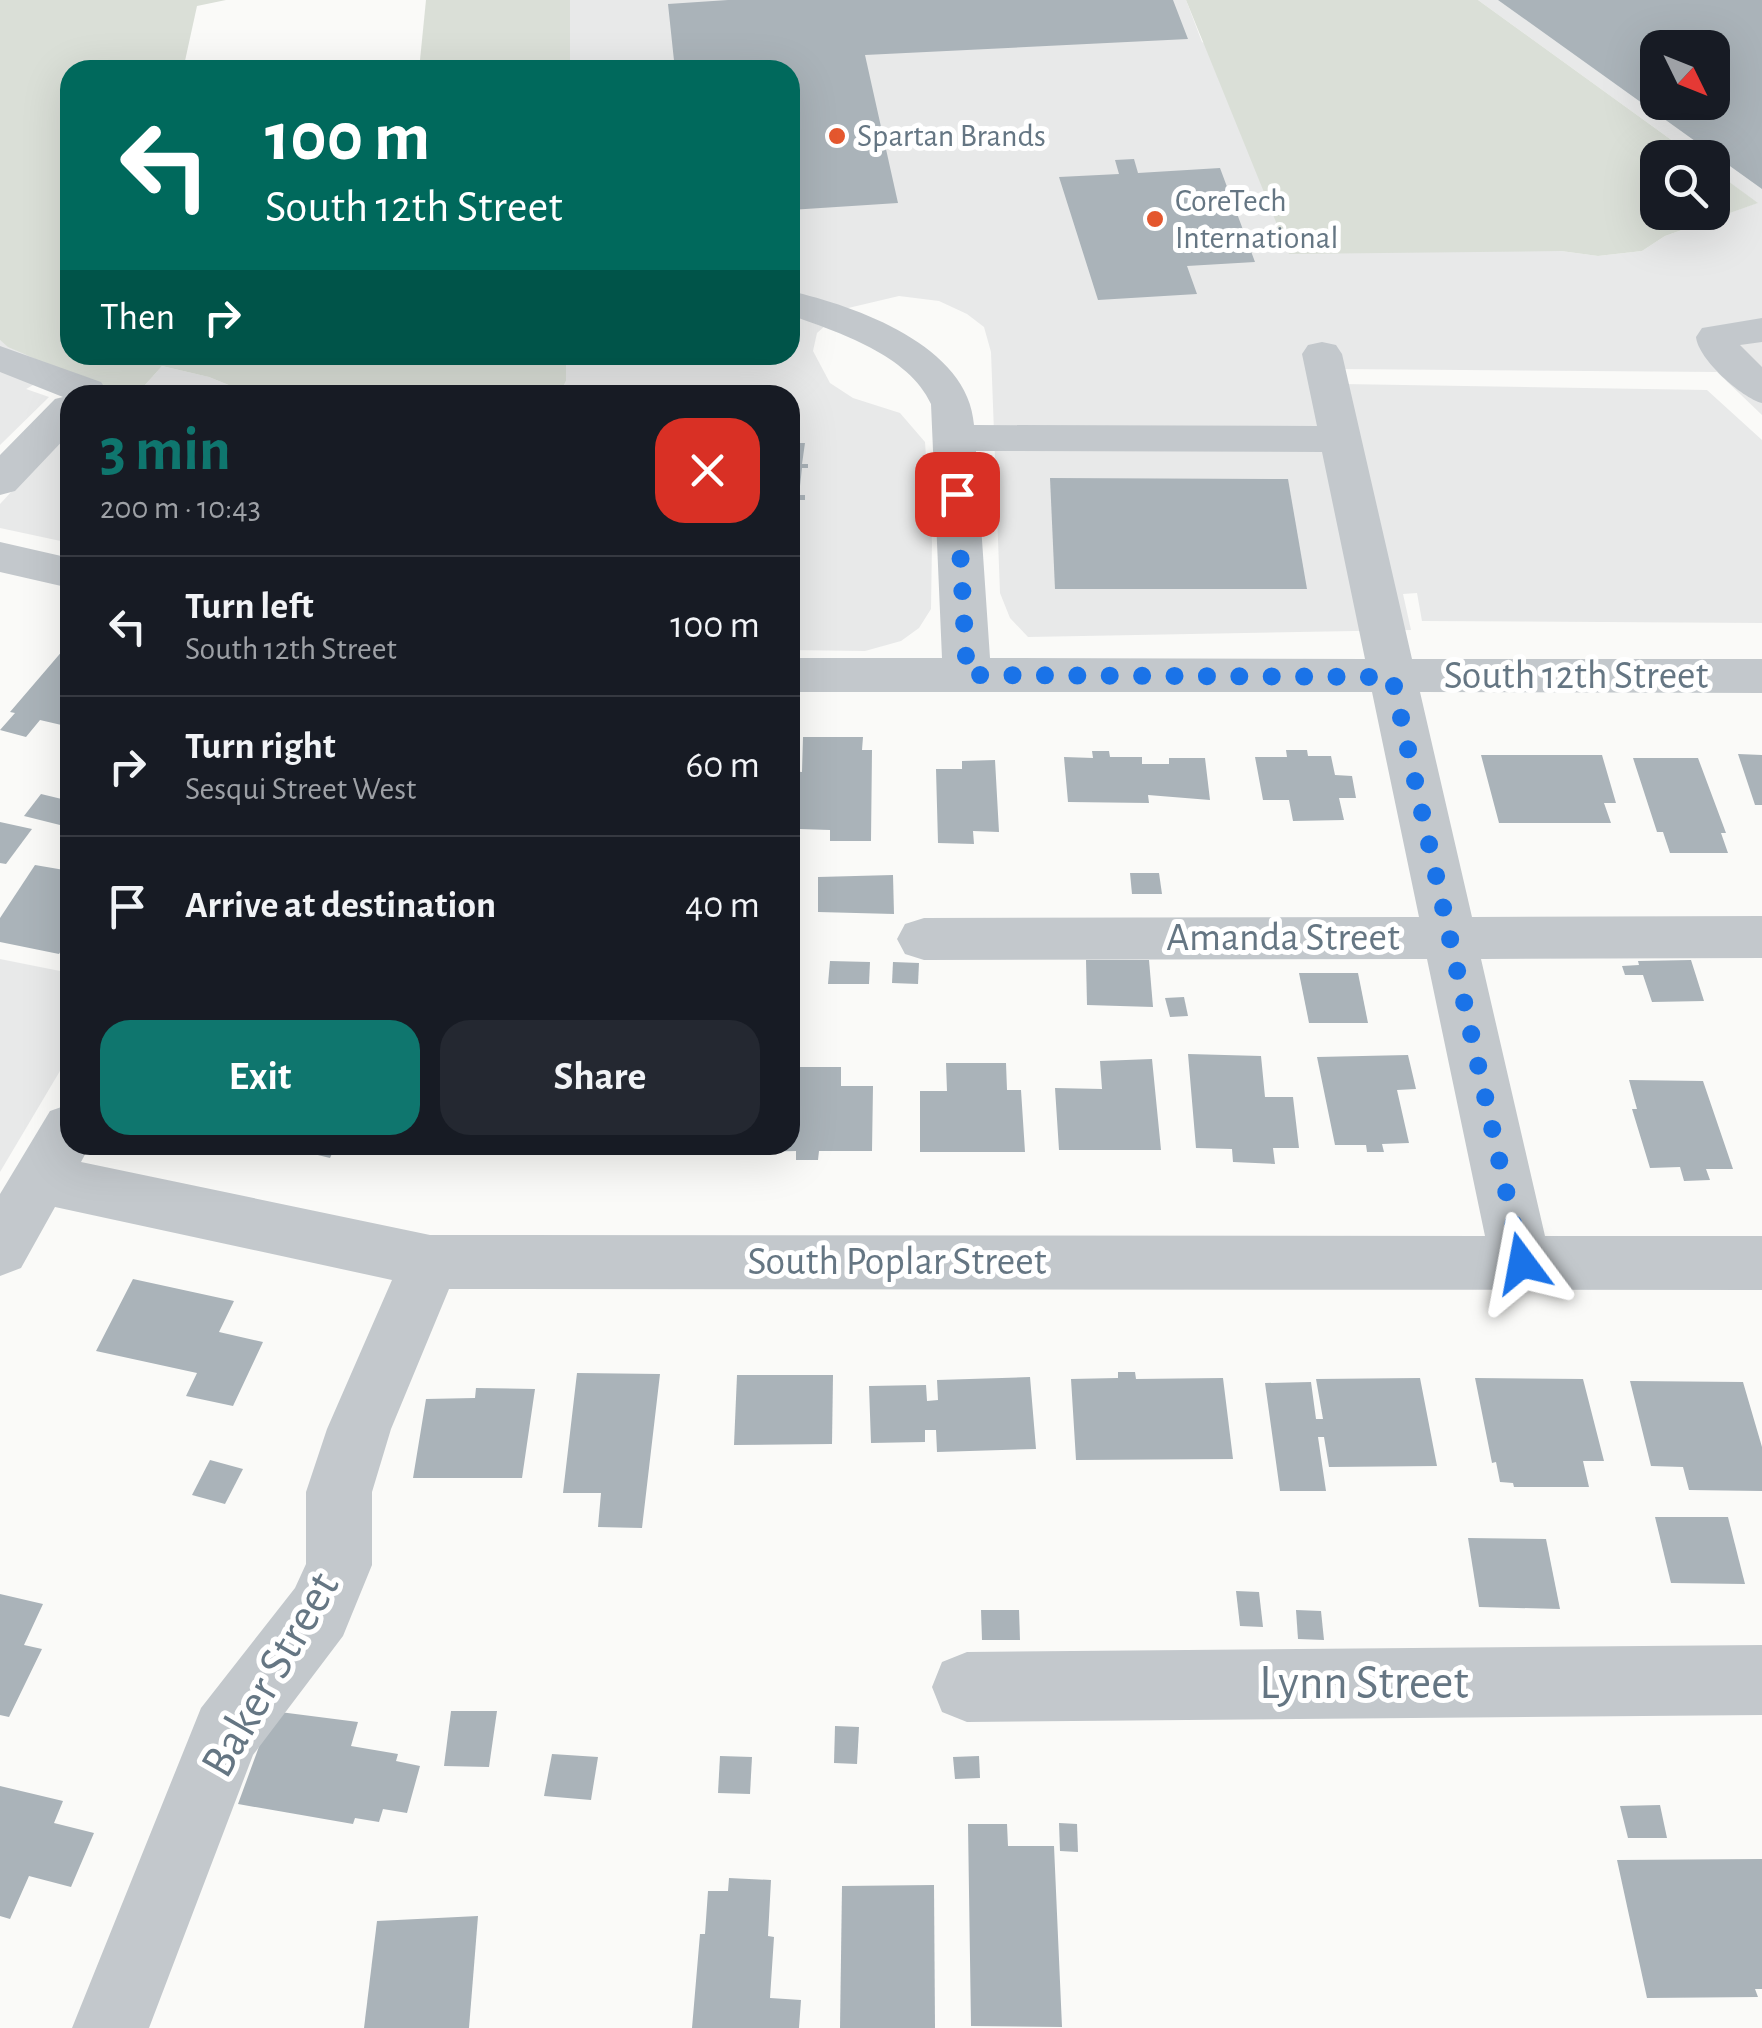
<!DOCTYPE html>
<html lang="en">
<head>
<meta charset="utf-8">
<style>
  body { margin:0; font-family:"Alegreya Sans",sans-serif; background:#242831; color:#f1f3f6; height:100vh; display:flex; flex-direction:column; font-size:38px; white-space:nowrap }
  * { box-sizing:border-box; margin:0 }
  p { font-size:32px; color:#9ea1a6 }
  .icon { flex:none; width:55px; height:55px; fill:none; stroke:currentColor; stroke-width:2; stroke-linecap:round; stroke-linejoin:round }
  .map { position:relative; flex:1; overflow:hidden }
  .panel { position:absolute; left:60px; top:385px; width:740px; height:770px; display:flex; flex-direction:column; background:#171b24; border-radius:30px; box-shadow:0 10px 40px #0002 }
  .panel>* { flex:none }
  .guide { position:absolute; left:60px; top:60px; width:740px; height:305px; border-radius:30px; box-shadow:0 10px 40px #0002; background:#00695c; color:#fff; overflow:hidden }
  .needle { width:65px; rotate:133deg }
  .controls { position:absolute; left:1640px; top:30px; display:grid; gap:20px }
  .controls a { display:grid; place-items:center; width:90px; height:90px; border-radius:20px; background:#171b24; box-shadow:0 10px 40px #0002; font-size:50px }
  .pin { position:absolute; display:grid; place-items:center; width:85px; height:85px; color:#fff; margin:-42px; border-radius:20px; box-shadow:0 5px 15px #0006 }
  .me { position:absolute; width:110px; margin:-55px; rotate:347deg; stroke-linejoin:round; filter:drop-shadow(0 0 8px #0008) }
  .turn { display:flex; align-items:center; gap:35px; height:210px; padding:0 40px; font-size:45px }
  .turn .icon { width:130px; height:130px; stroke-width:2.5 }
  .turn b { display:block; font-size:70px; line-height:85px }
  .then { display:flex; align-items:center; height:95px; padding:0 40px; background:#0003; gap:20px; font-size:38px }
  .round { display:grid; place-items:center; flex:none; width:105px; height:105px; border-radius:30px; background:#242831 }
  .summary { display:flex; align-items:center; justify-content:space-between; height:170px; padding:0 40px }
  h1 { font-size:60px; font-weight:600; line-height:75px; color:#0f766e }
  .button { display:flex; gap:20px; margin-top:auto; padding:20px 40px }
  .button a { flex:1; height:115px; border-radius:30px; background:#0f766e; color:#fff; font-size:40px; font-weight:600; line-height:115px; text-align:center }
  .button a+a { background:#242831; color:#f1f3f6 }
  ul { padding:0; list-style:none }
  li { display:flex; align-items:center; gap:30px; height:140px; padding:0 40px; border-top:2px solid #363941 }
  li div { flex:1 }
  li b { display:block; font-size:38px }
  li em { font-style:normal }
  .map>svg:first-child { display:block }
</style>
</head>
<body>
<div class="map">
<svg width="1762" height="2028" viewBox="0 0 1762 2028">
  <rect width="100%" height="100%" fill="#fafaf8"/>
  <g fill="#e8e9e9" fill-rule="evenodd">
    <path d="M 570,0 L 1186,0 L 1202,42 L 1561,251 L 1598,256 L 1642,251 L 1665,236 L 1757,203 L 1713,170 L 1712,158 L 1695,157 L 1478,0 L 1762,0 L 1762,415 L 1717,372 L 1337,369 L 1343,384 L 1707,390 L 1762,440 L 1762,623 L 1422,621 L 1417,593 L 1403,594 L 1411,630 L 1028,637 L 1010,618 L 1000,593 L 991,352 L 984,327 L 967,314 L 939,301 L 899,296 L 844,309 L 817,333 L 813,351 L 830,383 L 853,398 L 900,413 L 925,442 L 932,542 L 931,609 L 919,628 L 901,641 L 865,651 L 790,650 L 790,395 L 559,395 L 566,381 L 566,355 L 790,355 L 790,70 L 570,70 ZM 1658,48 L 1712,48 L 1712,102 L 1658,102 Z"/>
    <path d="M 0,340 L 62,369 L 26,389 L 49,397 L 0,445 Z"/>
    <path d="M 162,366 L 209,377 L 253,395 L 136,395 Z"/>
    <path d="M 70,429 L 70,543 L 0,528 L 0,504 Z"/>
    <path d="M 0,959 L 70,973 L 70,1054 L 0,1172 Z"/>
  </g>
  <g fill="#dadfd7">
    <path d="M 0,0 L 226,0 L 197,6 L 183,70 L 70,70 L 70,355 L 566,355 L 566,381 L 559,395 L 253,395 L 209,377 L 162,366 L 136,395 C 92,392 48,363 8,347 L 0,340 Z"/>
    <path d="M 426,0 L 570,0 L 570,70 L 419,70 Z"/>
    <path d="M 1186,0 L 1478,0 L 1695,157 L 1658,158 L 1658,212 L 1712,212 L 1713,170 L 1758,203 L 1665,236 L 1642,251 L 1598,256 L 1561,251 L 1289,254 Z"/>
  </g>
  <g fill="#aab3b9" fill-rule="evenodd">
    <path d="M 728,0 L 1173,0 L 1188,39 L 865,55 L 898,203 L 790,210 L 790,70 L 675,70 L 668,4 Z"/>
    <path d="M 1498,0 L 1762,0 L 1762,189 ZM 1658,48 L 1712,48 L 1712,102 L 1658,102 Z"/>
    <path d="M 1134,159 L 1138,173 L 1220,168 L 1255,262 L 1187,266 L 1197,294 L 1098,300 L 1059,177 L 1119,174 L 1115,160 Z"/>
    <path d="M 790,443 L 805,443 L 802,464 L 808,464 L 808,468 L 802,468 L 799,495 L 805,495 L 805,500 L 799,500 L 792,543 Z"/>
    <path d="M 1050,478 L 1288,479 L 1307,589 L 1055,589 Z"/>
    <path d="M 70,642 L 70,727 L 40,720 L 26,737 L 0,730 L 15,713 L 10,712 Z"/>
    <path d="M 803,737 L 863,737 L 862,750 L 872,750 L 871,841 L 830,841 L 830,830 L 799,829 L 800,802 L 790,802 L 790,771 L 802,772 Z"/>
    <path d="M 1286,750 L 1307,750 L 1308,756 L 1331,756 L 1335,775 L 1352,776 L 1356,798 L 1339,798 L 1344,820 L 1293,821 L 1289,800 L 1263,800 L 1255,757 L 1287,757 Z"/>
    <path d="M 1092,751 L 1109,751 L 1110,757 L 1142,757 L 1142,764 L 1169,764 L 1169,758 L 1205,758 L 1210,800 L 1148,795 L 1149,803 L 1068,802 L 1064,757 L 1093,758 Z"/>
    <path d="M 1738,754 L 1762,755 L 1762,805 L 1755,805 Z"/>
    <path d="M 1481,755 L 1602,755 L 1616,803 L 1604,803 L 1611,823 L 1499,823 Z"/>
    <path d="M 1633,758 L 1698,758 L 1726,833 L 1721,833 L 1728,853 L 1670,853 L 1663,832 L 1657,832 Z"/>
    <path d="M 995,760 L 999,832 L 973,831 L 974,844 L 938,843 L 936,769 L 962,769 L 962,761 Z"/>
    <path d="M 41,794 L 70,801 L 70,811 L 60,825 L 24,816 Z"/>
    <path d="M 0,822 L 32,829 L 6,864 L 0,863 Z"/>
    <path d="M 35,865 L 70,871 L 70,936 L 59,954 L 0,942 L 0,918 Z"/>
    <path d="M 1130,873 L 1159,873 L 1162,894 L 1132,894 Z"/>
    <path d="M 893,875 L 894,914 L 818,912 L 818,877 Z"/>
    <path d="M 1086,960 L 1149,960 L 1153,1007 L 1087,1005 Z"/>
    <path d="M 1691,960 L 1704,1001 L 1652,1002 L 1643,975 L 1625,975 L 1622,966 L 1639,965 L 1638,961 Z"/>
    <path d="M 830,961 L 870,962 L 869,984 L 828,984 Z"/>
    <path d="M 893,962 L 919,963 L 918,984 L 892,983 Z"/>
    <path d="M 1299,973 L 1358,973 L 1368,1023 L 1309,1023 Z"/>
    <path d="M 1184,997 L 1188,1016 L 1170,1017 L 1165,998 Z"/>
    <path d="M 1188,1054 L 1261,1056 L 1265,1097 L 1293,1097 L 1299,1148 L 1273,1148 L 1275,1164 L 1233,1162 L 1232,1149 L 1196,1148 Z"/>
    <path d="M 1408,1055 L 1416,1089 L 1397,1090 L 1409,1143 L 1382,1144 L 1384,1152 L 1367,1152 L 1366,1145 L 1335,1145 L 1317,1057 Z"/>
    <path d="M 1152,1059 L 1161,1150 L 1059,1150 L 1055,1088 L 1102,1089 L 1100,1061 Z"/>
    <path d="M 946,1063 L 1006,1063 L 1007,1090 L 1021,1090 L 1025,1152 L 920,1152 L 920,1091 L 947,1091 Z"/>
    <path d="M 793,1067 L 841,1067 L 841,1086 L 873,1086 L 872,1151 L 819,1151 L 818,1160 L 796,1160 L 796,1151 L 753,1152 L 754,1145 L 790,1145 Z"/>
    <path d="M 1629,1080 L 1703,1081 L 1733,1169 L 1706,1169 L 1710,1180 L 1684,1181 L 1680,1167 L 1650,1168 L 1632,1109 L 1637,1109 Z"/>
    <path d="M 277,1145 L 336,1145 L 330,1158 Z"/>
    <path d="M 595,1145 L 723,1145 L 723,1152 L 622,1155 L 622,1152 L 594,1152 Z"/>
    <path d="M 133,1279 L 234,1301 L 219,1332 L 263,1342 L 233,1406 L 186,1396 L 197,1373 L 96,1351 Z"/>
    <path d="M 1118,1372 L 1135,1372 L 1136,1379 L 1223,1378 L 1233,1459 L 1076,1460 L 1071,1379 L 1118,1378 Z"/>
    <path d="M 577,1373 L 660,1374 L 642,1528 L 598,1527 L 601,1493 L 563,1493 Z"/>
    <path d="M 737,1375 L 833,1375 L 832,1444 L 734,1445 Z"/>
    <path d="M 1030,1377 L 1036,1449 L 937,1452 L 936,1430 L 925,1430 L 925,1442 L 871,1443 L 869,1386 L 926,1385 L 927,1401 L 938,1400 L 937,1380 Z"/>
    <path d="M 1420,1378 L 1437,1466 L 1329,1467 L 1324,1437 L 1318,1437 L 1326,1491 L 1280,1491 L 1265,1383 L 1311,1382 L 1316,1419 L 1323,1419 L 1316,1379 Z"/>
    <path d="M 1475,1378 L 1583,1379 L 1604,1461 L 1583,1461 L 1589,1487 L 1514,1487 L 1513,1483 L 1500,1482 L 1496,1462 L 1492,1463 Z"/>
    <path d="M 1630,1381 L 1743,1382 L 1762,1447 L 1762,1491 L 1689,1490 L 1683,1467 L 1651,1466 Z"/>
    <path d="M 476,1388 L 535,1389 L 522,1478 L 413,1478 L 426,1399 L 475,1398 Z"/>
    <path d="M 210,1460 L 243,1469 L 225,1504 L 192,1495 Z"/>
    <path d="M 1655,1517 L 1728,1517 L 1745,1584 L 1671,1583 Z"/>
    <path d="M 1468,1538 L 1546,1539 L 1560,1609 L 1479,1607 Z"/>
    <path d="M 1236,1591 L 1259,1592 L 1263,1627 L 1240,1626 Z"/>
    <path d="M 0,1594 L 43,1604 L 24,1645 L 42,1649 L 9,1717 L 0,1715 Z"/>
    <path d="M 981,1610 L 1019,1610 L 1020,1640 L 982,1640 Z"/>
    <path d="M 1296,1610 L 1321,1611 L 1324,1640 L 1298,1639 Z"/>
    <path d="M 272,1711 L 358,1722 L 351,1746 L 398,1754 L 396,1761 L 420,1766 L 407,1813 L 383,1809 L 379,1822 L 355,1818 L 353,1824 L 238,1804 Z"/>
    <path d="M 451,1711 L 497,1711 L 489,1767 L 444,1766 Z"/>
    <path d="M 835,1726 L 859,1727 L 857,1764 L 834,1763 Z"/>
    <path d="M 552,1754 L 598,1757 L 591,1800 L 544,1796 Z"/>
    <path d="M 720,1756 L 752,1757 L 750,1794 L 718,1793 Z"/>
    <path d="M 979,1756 L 980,1778 L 955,1779 L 953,1757 Z"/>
    <path d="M 0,1786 L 63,1801 L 54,1823 L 94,1833 L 71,1887 L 29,1876 L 10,1919 L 0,1916 Z"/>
    <path d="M 1660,1805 L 1667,1838 L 1628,1838 L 1620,1806 Z"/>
    <path d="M 1059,1823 L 1077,1824 L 1078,1852 L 1060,1851 Z"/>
    <path d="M 968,1824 L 1007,1824 L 1008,1846 L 1054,1846 L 1062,2027 L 971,2026 Z"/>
    <path d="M 1762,1859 L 1762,1989 L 1755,1989 L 1758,1997 L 1647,1998 L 1617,1860 Z"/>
    <path d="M 729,1878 L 771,1880 L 768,1936 L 774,1937 L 770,1998 L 801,2000 L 799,2028 L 692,2028 L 700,1934 L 705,1934 L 708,1891 L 728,1891 Z"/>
    <path d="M 934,1885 L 935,2028 L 840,2028 L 842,1886 Z"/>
    <path d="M 478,1916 L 469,2028 L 364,2028 L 377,1921 Z"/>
  </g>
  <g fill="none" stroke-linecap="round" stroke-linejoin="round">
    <g fill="#c3c8cc" fill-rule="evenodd">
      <path d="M 790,291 C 856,306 969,346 974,425 L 1317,426 L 1302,354 L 1308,345 L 1322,342 L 1336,345 L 1342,354 L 1412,659 L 1762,659 L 1762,693 L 1420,692 L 1472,917 L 1762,916 L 1762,958 L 1481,959 L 1545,1236 L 1762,1236 L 1762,1290 L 449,1289 L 391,1429 L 372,1492 L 372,1565 L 343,1636 L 253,1755 L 149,2028 L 72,2028 L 201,1708 L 295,1588 L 306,1564 L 306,1492 L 327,1429 L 392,1280 L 55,1207 L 21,1268 L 0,1276 L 0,1194 L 50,1111 L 70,1104 L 70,1145 L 90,1145 L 81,1162 L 430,1235 L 1485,1236 L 1427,959 L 924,960 L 905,954 L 897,939 L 905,924 L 924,918 L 1419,917 L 1372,692 L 790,692 L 790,658 L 942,658 L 931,404 C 909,355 838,332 790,315 ZM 976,451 L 1322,452 L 1365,659 L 990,658 Z"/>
      <path d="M 1762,318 L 1762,342 L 1740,345 L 1762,367 L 1762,403 C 1742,398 1698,359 1696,337 L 1702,328 Z"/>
      <path d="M 0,346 L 101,382 L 107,391 L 104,395 L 70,395 L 70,433 L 15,491 L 0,495 L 0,455 L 55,399 L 63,397 L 0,372 Z"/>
      <path d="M 0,542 L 70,558 L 70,588 L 0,572 Z"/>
      <path d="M 1762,1645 L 1762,1715 L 967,1722 L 942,1712 L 932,1687 L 942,1662 L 967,1652 Z"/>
    </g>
  </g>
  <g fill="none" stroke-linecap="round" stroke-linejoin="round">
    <path stroke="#1a73e8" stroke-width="18" stroke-dasharray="0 32.4" d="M 957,494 L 967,675 L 1392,677 L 1522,1263"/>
  </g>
  <g fill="#e4572e" stroke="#fff" stroke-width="4">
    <circle cx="837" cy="136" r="10"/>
    <circle cx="1155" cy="219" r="10"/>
  </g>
  <g text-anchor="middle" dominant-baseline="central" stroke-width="10" stroke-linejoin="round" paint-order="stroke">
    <g font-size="32" fill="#657683" stroke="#fff" text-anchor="start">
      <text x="857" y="136">Spartan Brands</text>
      <text x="1175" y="201">CoreTech<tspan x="1175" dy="37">International</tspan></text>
    </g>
    <g font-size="40" fill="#657683" stroke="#fff">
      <text x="1576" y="676">South 12th Street</text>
      <text x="1283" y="938">Amanda Street</text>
      <text x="897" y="1262">South Poplar Street</text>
    </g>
    <g font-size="48" fill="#657683" stroke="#fff">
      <text transform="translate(271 1675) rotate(-60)">Baker Street</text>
      <text x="1364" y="1684">Lynn Street</text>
    </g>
  </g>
</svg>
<div class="controls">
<a><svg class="needle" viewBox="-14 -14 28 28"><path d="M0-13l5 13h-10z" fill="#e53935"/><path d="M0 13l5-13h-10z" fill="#9ea1a6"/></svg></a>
<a><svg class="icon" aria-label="search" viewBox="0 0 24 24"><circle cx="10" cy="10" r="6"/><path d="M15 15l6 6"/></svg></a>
</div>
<div class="pin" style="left:957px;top:494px;background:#d93025"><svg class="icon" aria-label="arrive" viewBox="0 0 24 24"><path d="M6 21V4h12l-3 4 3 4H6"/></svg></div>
<svg class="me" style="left:1522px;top:1263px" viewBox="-20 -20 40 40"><path d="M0-17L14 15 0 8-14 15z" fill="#1a73e8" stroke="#fff" stroke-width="4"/></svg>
<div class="guide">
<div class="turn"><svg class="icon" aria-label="left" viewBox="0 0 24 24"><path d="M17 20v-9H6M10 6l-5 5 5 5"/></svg><div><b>100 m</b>South 12th Street</div></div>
<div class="then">Then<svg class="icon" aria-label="right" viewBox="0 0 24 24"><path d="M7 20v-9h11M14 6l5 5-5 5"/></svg></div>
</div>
<section class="panel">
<div class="summary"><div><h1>3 min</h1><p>200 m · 10:43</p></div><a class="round" style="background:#d93025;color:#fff"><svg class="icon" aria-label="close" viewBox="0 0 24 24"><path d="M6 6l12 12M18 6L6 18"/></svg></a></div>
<ul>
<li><svg class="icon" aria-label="left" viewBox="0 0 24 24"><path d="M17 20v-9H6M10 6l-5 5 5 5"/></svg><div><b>Turn left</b><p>South 12th Street</p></div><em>100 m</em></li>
<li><svg class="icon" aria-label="right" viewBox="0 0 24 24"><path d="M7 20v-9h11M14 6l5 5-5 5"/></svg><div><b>Turn right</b><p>Sesqui Street West</p></div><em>60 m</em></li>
<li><svg class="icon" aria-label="arrive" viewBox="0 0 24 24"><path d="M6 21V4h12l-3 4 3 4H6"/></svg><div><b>Arrive at destination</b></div><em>40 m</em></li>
</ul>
<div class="button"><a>Exit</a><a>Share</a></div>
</section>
</div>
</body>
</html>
